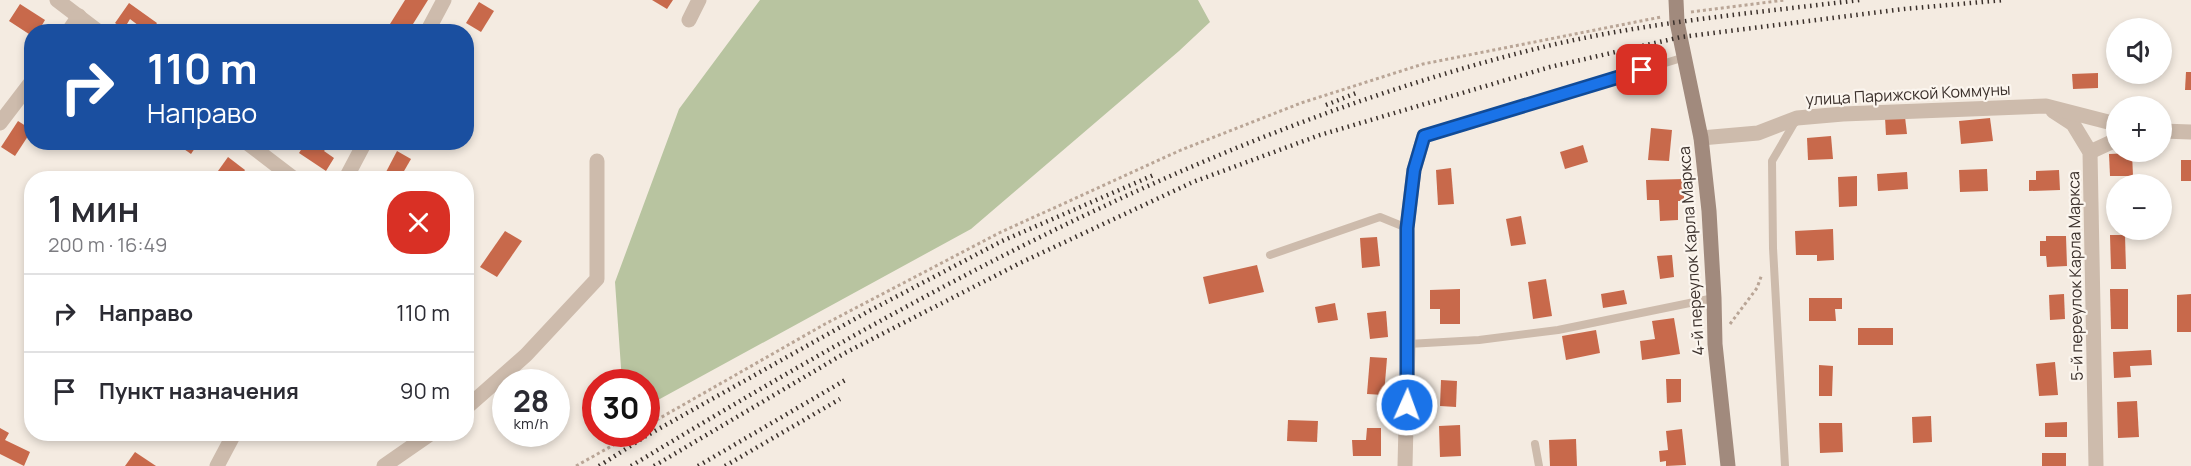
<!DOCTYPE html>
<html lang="ru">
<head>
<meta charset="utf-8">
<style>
  body { margin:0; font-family:Manrope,sans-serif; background:#f2f2f3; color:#2b2b33; height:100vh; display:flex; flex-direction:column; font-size:22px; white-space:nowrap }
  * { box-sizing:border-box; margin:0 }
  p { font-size:20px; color:#7c7c81 }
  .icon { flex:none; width:33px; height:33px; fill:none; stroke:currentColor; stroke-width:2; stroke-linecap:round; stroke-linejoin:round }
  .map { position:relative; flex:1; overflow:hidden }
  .drawer { position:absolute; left:24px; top:171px; width:450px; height:270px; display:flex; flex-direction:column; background:#fff; border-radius:24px; box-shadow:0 3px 9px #0003 }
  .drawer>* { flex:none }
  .top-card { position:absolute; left:24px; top:24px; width:450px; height:126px; border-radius:24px; box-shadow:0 3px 9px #0003; background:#1a4fa0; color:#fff; overflow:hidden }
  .fabs { position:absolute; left:2106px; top:18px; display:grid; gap:12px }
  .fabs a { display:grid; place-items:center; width:66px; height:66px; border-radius:50%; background:#fff; box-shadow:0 3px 9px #0003; font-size:30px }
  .speed { position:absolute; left:492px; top:369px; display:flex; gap:12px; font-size:30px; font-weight:700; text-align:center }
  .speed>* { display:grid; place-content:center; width:78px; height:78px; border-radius:50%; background:#fff; box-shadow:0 3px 9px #0003; line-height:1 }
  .speed small { font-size:15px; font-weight:400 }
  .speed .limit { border:9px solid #d22; background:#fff; color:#111 }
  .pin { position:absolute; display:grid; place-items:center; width:51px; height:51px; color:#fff; margin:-26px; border-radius:12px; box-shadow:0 3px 9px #0006 }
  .me { position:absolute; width:66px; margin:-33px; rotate:2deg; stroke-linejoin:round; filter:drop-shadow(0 0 4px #0008) }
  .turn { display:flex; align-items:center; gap:21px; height:126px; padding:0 24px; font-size:27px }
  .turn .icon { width:78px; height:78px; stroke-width:2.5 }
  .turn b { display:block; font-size:42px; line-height:51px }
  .round { display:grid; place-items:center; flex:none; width:63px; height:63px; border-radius:24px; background:#f2f2f3 }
  .headline { display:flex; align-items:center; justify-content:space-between; height:102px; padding:0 24px }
  h1 { font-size:36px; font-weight:600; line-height:45px }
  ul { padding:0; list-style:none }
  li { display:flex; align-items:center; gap:18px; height:78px; padding:0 24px; border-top:2px solid #e1e1e2 }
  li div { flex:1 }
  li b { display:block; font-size:22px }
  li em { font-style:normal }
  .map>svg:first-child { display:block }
</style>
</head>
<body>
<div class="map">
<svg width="2191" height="466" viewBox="0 0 2191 466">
  <rect width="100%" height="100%" fill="#f4ebe1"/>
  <path fill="#b8c4a0" d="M 760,0 L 1198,0 L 1210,22 L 1179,51 L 971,229 L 647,406 L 646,382 L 622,382 L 615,282 L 679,109 Z"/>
  <g fill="#c8694b">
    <path d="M 405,0 L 428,0 L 408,32 L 402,32 L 390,24 Z"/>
    <path d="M 652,0 L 673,0 L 667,9 Z"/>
    <path d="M 479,2 L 494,11 L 481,32 L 466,23 Z"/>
    <path d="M 129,3 L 157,23 L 151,32 L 147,32 L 130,19 L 124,29 L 115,23 Z"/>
    <path d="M 20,4 L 45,20 L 38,32 L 32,32 L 32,36 L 9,21 Z"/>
    <path d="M 2186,72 L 2191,72 L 2191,90 L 2185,90 Z"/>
    <path d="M 2098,73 L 2098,88 L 2073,89 L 2072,74 Z"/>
    <path d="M 1905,117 L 1907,134 L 1886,135 L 1885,118 Z"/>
    <path d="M 1990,118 L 1993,141 L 1961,144 L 1959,121 Z"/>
    <path d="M 18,121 L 32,130 L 15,156 L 1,147 Z"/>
    <path d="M 1651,128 L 1672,130 L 1669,161 L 1648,160 Z"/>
    <path d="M 1831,136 L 1833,159 L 1808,160 L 1807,138 Z"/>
    <path d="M 174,142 L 199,142 L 191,154 Z"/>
    <path d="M 306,142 L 330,144 L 324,151 L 334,158 L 326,171 L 299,153 Z"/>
    <path d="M 1583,145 L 1588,162 L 1565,169 L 1560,152 Z"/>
    <path d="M 397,151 L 411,159 L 400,178 L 386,172 Z"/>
    <path d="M 2132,153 L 2133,176 L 2110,176 L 2109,154 Z"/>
    <path d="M 228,157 L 245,170 L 240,178 L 229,178 L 218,171 Z"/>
    <rect x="2181" y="160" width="10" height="21"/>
    <path d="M 1451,168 L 1454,204 L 1438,205 L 1436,170 Z"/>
    <path d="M 1987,169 L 1988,191 L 1960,192 L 1959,170 Z"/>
    <path d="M 2059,170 L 2060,190 L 2029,191 L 2029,180 L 2036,180 L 2036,171 Z"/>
    <path d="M 1907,172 L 1908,189 L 1878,191 L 1877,174 Z"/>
    <path d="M 1857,176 L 1857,206 L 1839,207 L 1838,177 Z"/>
    <path d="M 1684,179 L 1684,201 L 1678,201 L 1678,220 L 1660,221 L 1659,200 L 1647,200 L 1646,180 Z"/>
    <path d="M 1521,216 L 1526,244 L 1511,246 L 1506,219 Z"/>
    <path d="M 1833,229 L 1834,260 L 1817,261 L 1817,255 L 1796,255 L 1795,231 Z"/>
    <path d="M 505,231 L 522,241 L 497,277 L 480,267 Z"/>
    <path d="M 2110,235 L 2125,235 L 2126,269 L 2111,269 Z"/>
    <path d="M 2046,236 L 2066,236 L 2067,266 L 2047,267 L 2046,256 L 2040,256 L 2040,241 L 2046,241 Z"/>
    <path d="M 1377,237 L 1380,266 L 1362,268 L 1360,238 Z"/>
    <path d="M 1672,255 L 1674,277 L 1660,279 L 1657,256 Z"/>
    <path d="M 1257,265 L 1264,292 L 1209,304 L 1203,277 Z"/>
    <path d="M 1546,279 L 1552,316 L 1533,319 L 1528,282 Z"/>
    <path d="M 1460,289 L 1460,324 L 1440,324 L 1440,309 L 1430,309 L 1430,290 Z"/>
    <path d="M 2110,289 L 2128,289 L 2128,329 L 2111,329 Z"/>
    <path d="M 1624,290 L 1627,304 L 1603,308 L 1601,294 Z"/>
    <path d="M 2064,294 L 2065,319 L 2050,320 L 2049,295 Z"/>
    <path d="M 2191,294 L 2191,332 L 2177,332 L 2177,295 Z"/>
    <path d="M 1809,298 L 1842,298 L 1842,309 L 1835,309 L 1836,321 L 1809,321 Z"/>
    <path d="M 1335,303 L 1338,320 L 1318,323 L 1315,307 Z"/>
    <path d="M 1386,311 L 1388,337 L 1370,339 L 1367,313 Z"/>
    <path d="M 1674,318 L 1680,354 L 1642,360 L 1640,341 L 1655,339 L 1652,321 Z"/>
    <rect x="1858" y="328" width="35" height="17"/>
    <path d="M 1596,330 L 1600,353 L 1566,360 L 1562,336 Z"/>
    <path d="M 2151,350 L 2152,365 L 2130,366 L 2131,377 L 2114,378 L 2113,352 Z"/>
    <path d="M 1370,357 L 1387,358 L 1384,395 L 1367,394 Z"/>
    <path d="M 2055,362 L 2058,395 L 2039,396 L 2036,364 Z"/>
    <path d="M 1819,365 L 1833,366 L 1832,396 L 1819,396 Z"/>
    <path d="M 1666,379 L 1681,379 L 1681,402 L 1667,403 Z"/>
    <path d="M 1441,380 L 1457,381 L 1456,407 L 1440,406 Z"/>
    <path d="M 2137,401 L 2139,437 L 2118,438 L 2117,402 Z"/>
    <path d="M 1931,416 L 1932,442 L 1913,443 L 1912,417 Z"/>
    <path d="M 1288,420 L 1318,421 L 1317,442 L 1287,441 Z"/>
    <path d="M 2067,422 L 2067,437 L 2045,437 L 2045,423 Z"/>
    <path d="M 1819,423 L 1842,423 L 1843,452 L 1820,453 Z"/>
    <path d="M 1460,425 L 1461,456 L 1440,457 L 1439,426 Z"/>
    <path d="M 0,428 L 9,433 L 5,440 L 30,452 L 24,466 L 0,454 Z"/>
    <path d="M 1367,428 L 1381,428 L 1381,456 L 1353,456 L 1352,440 L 1366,440 Z"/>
    <path d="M 1682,429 L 1686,465 L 1666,466 L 1666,461 L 1660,462 L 1659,451 L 1668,450 L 1666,431 Z"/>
    <path d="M 1576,439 L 1577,466 L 1550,466 L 1549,440 Z"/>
    <path d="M 135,452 L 156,466 L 125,466 Z"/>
    <rect x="2042" y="453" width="24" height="13"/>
  </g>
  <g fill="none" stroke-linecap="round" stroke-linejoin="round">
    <g stroke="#b9a596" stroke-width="3" stroke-dasharray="3 3" stroke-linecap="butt">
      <path d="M 1691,12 L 1785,0"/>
      <path d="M 1730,324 L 1757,288 L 1762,274"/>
      <path d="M 646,426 L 825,324 L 999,233 L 1181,150 L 1301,103 L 1423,64 L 1661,17"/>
      <path d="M 576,466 L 633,434"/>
    </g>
    <g stroke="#cdbbac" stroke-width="8">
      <path d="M 1424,136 L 1685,57"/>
      <path d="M 1270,255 L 1380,217 L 1407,228"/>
      <path d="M 1408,344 L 1479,340 L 1558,330 L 1714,298"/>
      <path d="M 1535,444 L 1539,466"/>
      <path d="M 1785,466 L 1773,248 L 1772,161 L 1796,120"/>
    </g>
    <g stroke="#cdbbac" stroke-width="15">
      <path d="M 57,0 L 99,32"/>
      <path d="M 689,20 L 699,0"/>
      <path d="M 68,32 L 79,16"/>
      <path d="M 427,32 L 444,0"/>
      <path d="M 2053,111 L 2073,124 L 2090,152 L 2096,466"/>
      <path d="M 0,123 L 32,81"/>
      <path d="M 2162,131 L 2191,132"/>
      <path d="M 1701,138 L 1758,133 L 1797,118 L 1843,114 L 2046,106 L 2116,124"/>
      <path d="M 246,142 L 293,178"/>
      <path d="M 2090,152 L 2116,140"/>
      <path d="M 346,178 L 365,142"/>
      <path d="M 466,408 L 526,355 L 597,279 L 597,161"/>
      <path d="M 217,466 L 234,434"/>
      <path d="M 384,466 L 430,434"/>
      <path d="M 1405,466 L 1408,344 L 1407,228 L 1414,170 L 1424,136"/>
    </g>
    <path stroke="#a18a7d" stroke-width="15" d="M 1676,0 L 1677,22 L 1701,138 L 1709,211 L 1714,298 L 1715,344 L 1728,466"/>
    <g stroke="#3b302b" stroke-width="4.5" stroke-dasharray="1.5 4.5" stroke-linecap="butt">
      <path d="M 1326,105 L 1356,93"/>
      <path d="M 599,466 L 646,436 L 869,311 L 1002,241 L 1156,174"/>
      <path d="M 631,466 C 917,293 1216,127 1543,47 C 1647,22 1754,13 1860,0"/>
      <path d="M 654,466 L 845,353 L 1020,263 L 1193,182 L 1320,135 L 1550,67 L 1681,37 L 1904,9 L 2004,0"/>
      <path d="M 698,466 L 847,379"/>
      <path d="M 725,466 L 840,399"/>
    </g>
  </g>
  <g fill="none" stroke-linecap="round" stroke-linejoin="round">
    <defs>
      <path id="route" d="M 1407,405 L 1407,228 L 1414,170 L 1424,136 L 1642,70"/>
    </defs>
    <use href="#route" stroke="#114b97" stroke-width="15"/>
    <use href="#route" stroke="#1a73e8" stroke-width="10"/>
  </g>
  <g text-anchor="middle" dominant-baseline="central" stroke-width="4.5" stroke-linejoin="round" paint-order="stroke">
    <g font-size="16" fill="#3b302b" stroke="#fbf5ee">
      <text transform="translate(1908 94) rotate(-3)">улица Парижской Коммуны</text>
      <text transform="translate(1691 251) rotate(-94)">4-й переулок Карла Маркса</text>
      <text transform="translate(2075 276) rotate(-91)">5-й переулок Карла Маркса</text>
    </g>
  </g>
</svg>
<div class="fabs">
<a><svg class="icon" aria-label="sound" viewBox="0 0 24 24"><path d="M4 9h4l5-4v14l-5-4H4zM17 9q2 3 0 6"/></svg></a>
<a>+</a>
<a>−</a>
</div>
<div class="speed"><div>28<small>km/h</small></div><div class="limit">30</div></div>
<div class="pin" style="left:1642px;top:70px;background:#d93025"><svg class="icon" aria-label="arrive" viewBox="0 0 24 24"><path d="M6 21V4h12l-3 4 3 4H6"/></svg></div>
<svg class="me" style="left:1407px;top:405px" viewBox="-20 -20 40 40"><circle r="17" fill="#1a73e8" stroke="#fff" stroke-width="3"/><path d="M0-11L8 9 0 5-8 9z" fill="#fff"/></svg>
<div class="top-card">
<div class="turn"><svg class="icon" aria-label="right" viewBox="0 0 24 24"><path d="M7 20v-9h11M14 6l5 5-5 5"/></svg><div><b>110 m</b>Направо</div></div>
</div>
<section class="drawer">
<div class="headline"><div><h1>1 мин</h1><p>200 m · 16:49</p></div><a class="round" style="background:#d93025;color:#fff"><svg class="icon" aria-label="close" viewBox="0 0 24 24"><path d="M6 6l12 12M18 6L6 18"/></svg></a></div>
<ul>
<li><svg class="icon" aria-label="right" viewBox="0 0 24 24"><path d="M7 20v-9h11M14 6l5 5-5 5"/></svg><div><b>Направо</b></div><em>110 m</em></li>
<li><svg class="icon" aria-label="arrive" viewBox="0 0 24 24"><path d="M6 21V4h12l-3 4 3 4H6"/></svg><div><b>Пункт назначения</b></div><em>90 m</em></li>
</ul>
</section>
</div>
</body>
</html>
